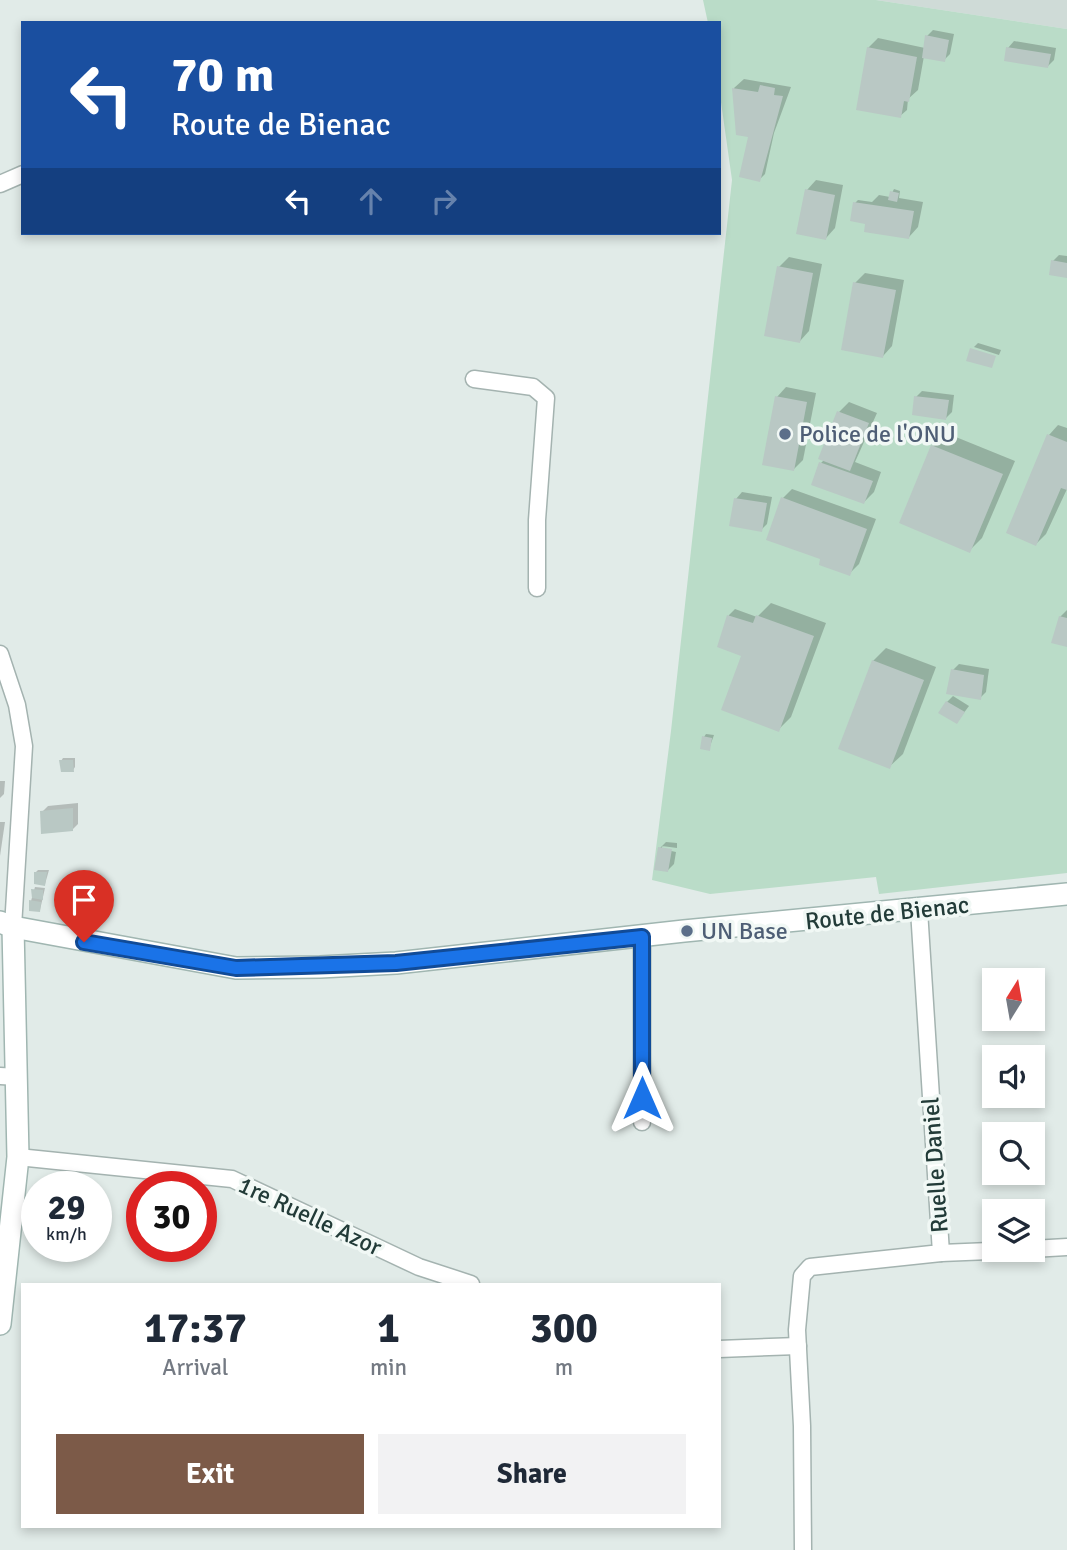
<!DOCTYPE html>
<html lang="en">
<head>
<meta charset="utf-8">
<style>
  body { margin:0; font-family:Signika,sans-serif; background:#f2f2f3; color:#1f2937; height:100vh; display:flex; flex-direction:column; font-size:26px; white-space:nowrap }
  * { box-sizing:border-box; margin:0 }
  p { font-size:23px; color:#747a83 }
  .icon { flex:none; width:38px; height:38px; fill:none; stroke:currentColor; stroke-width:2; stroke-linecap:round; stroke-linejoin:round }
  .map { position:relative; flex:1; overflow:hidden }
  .sheet { position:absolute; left:21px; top:1283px; width:700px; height:245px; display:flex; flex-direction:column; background:#fff; border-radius:0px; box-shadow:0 4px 10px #0003 }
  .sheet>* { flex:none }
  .guide { position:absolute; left:21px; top:21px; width:700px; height:214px; border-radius:0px; box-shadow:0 4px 10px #0003; background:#1a4fa0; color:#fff; overflow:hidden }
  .needle { width:46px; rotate:11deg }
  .fabs { position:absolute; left:982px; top:968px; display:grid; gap:14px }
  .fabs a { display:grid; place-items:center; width:63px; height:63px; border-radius:0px; background:#fff; box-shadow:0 4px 10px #0003; font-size:35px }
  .speed { position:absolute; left:21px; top:1171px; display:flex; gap:14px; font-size:35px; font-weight:700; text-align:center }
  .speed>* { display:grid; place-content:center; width:91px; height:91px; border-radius:50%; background:#fff; box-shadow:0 4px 10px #0003; line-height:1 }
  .speed small { font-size:18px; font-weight:400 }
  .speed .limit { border:10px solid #d22; background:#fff; color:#111 }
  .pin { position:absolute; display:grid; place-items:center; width:60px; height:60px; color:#fff; margin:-72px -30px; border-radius:50% 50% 50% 0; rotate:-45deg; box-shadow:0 0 7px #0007 }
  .pin .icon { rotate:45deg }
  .me { position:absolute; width:77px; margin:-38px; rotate:0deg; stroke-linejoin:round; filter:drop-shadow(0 0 5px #0008) }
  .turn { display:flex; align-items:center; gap:24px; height:147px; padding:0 35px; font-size:32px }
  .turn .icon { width:91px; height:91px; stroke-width:2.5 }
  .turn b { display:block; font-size:49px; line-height:60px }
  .lanes { display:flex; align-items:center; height:66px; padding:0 35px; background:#0003; justify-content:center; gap:35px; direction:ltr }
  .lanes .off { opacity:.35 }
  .eta { display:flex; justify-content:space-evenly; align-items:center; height:119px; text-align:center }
  .eta b { font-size:42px; font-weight:700; line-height:49px }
  .cta { display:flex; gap:14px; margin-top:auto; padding:14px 35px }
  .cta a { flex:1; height:80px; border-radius:0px; background:#7c5a48; color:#fff; font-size:28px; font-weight:700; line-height:80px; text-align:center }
  .cta a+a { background:#f2f2f3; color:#1f2937 }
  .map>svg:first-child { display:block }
</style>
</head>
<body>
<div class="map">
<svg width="1067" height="1550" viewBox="0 0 1067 1550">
  <rect width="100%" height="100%" fill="#e1ebe8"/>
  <path fill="#cfdbd7" d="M 876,0 L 1067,0 L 1067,29 Z"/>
  <path fill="#badcc8" d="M 703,0 L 876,0 L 1067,29 L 1067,873 L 879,894 L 876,877 L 710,894 L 652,880 L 671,731 L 732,180 L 719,88 L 719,23 L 708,23 Z"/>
  <g fill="#0003">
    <path d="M 933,30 L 954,34 L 950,54 L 944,60 L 924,56 L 918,90 L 908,99 L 907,110 L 900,116 L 868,48 L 878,38 L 925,48 L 927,36 Z"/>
    <path d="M 1014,41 L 1056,48 L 1054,60 L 1048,66 L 1008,48 Z"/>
    <path d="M 744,79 L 791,87 L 774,133 L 765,174 L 759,180 L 750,136 L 734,88 Z"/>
    <path d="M 816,180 L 843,185 L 835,228 L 826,238 L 807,190 Z"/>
    <path d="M 894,189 L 900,191 L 899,198 L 923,202 L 918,227 L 909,237 L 867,222 L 855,203 L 858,200 L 872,202 L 879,195 L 890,197 Z"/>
    <path d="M 1059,255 L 1067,256 L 1067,277 L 1053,261 Z"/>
    <path d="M 789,257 L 822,264 L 809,331 L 800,341 L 779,267 Z"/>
    <path d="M 865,273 L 904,280 L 892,346 L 883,356 L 855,283 Z"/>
    <path d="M 978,343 L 1001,350 L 999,355 L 974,347 Z"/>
    <path d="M 786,387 L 816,393 L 803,460 L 794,469 L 777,397 Z"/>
    <path d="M 922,391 L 954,395 L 952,412 L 946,418 L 916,397 Z"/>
    <path d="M 849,402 L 877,413 L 855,462 L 881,472 L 874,492 L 864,502 L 821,463 L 825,459 L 821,458 L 839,412 Z"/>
    <path d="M 1058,425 L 1067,428 L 1067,489 L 1046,534 L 1036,544 L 1008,532 L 1049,435 Z"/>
    <path d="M 946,433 L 1015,461 L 982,538 L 969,551 L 901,522 L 933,446 Z"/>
    <path d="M 792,489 L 876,519 L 859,564 L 849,574 L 823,558 L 783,498 Z"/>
    <path d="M 742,492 L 772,497 L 767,524 L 761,530 L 736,499 Z"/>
    <path d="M 771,603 L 826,623 L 791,717 L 778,730 L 746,648 L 719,646 L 729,615 L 735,609 L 757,617 Z"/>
    <path d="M 1067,610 L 1067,646 L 1060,617 Z"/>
    <path d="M 886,648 L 936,667 L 903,754 L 889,767 L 873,661 Z"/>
    <path d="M 959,664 L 989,669 L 986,692 L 980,698 L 953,670 Z"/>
    <path d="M 953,696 L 969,706 L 957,722 L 947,702 Z"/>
    <path d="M 706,734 L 714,735 L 709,749 L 704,737 Z"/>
    <path d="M 63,758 L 75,758 L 75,767 L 73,770 L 61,761 Z"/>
    <path d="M 0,781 L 5,781 L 4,794 L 0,798 Z"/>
    <path d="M 78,803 L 78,824 L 72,830 L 42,812 L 48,806 Z"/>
    <path d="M 0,822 L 5,822 L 0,856 Z"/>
    <path d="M 666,842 L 677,843 L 677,848 L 662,846 L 662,849 L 676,852 L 674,864 L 668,870 L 660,848 Z"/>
    <path d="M 38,870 L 49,870 L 45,884 L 35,873 Z"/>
    <path d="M 35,887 L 45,888 L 40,910 L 31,901 Z"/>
  </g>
  <g fill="#b9c8c4">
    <path d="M 925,35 L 949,40 L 945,62 L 922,58 Z"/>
    <path d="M 867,47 L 917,57 L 909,102 L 904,101 L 901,118 L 856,110 Z"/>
    <path d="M 1006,47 L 1051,54 L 1048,68 L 1004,61 Z"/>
    <path d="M 760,85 L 775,88 L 774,95 L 783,96 L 760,182 L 739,177 L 748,137 L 736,135 L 732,88 L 758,92 Z"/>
    <path d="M 805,189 L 835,195 L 826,240 L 796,234 Z"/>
    <path d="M 890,191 L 899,193 L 897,202 L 888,200 Z"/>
    <path d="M 853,202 L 914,211 L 909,239 L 864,232 L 865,224 L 850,221 Z"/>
    <path d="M 1051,260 L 1067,263 L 1067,278 L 1049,275 Z"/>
    <path d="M 777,266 L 813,273 L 800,343 L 764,336 Z"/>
    <path d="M 853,282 L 896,290 L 883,358 L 841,350 Z"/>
    <path d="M 970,348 L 996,356 L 992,368 L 966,361 Z"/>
    <path d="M 775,396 L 807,402 L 794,471 L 762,465 Z"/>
    <path d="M 914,396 L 949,400 L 946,420 L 912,415 Z"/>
    <path d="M 837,411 L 869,423 L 850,471 L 818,459 Z"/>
    <path d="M 1047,434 L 1067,442 L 1067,490 L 1061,488 L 1036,546 L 1006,533 Z"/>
    <path d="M 931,445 L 1003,474 L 970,553 L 899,523 Z"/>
    <path d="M 819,462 L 873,481 L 864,504 L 811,485 Z"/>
    <path d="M 781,497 L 867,529 L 850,576 L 819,565 L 820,559 L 766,540 Z"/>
    <path d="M 734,498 L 767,503 L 762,532 L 729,526 Z"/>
    <path d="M 727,615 L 753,623 L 756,615 L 814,636 L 779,732 L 721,710 L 741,656 L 717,647 Z"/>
    <path d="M 1059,616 L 1067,618 L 1067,647 L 1051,643 Z"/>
    <path d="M 872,660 L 924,680 L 890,769 L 838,749 Z"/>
    <path d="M 951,669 L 984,675 L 981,700 L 946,694 Z"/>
    <path d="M 946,701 L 965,712 L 957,724 L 938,713 Z"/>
    <path d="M 702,736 L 712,738 L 710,751 L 700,749 Z"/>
    <path d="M 59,760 L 73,760 L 74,772 L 61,772 Z"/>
    <path d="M 73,808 L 73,831 L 41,834 L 40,811 Z"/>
    <path d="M 658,847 L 672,849 L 668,872 L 654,870 Z"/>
    <path d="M 34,872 L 47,872 L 45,886 L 34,884 Z"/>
    <path d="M 31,889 L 43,890 L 43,900 L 32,898 Z"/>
    <path d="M 29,900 L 41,902 L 40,912 L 29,911 Z"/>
  </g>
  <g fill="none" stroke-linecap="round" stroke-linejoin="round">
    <defs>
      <g id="street">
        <path d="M 0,184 L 23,174"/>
        <path d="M 474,379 L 533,387 L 546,398 L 537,520 L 537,588"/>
        <path d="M 0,654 L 17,705 L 24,746 L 13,927"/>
        <path d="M 642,937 L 642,1122"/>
        <path d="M 0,1076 L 18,1077"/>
        <path d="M 18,1157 L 232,1179 L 419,1267 L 471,1284"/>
        <path d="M 1032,1249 L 1067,1247"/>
        <path d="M 941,1253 L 1014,1250"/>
        <path d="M 719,1349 L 798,1346"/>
        <path d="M 803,1550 L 802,1426 L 797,1330 L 802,1276 L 810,1267 L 941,1253 L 919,910"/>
      </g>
      <g id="secondary">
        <path d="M 0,922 L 13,927 L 236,968 L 320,967 L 396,963 L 684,931 L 1067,894"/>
        <path d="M 0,1324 L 18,1157 L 13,927"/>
      </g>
    </defs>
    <use href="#street" stroke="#a4b3b0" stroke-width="19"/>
    <use href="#secondary" stroke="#a0b6b1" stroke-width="24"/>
    <use href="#street" stroke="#fff" stroke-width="16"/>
    <use href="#secondary" stroke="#fff" stroke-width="21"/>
  </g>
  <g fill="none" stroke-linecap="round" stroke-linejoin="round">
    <defs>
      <path id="route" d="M 84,942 L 236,968 L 396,963 L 642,937 L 642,1098"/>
    </defs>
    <use href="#route" stroke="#114b97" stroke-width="18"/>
    <use href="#route" stroke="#1a73e8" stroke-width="12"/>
  </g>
  <g fill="#5c6f8a" stroke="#f1f8f5" stroke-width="2.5">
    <circle cx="785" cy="434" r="7"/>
    <circle cx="687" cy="931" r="7"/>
  </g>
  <g text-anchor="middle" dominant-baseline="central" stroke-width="7" stroke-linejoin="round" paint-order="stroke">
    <g font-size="24" fill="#4e5e75" stroke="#f1f8f5" text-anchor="start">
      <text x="799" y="434">Police de l'ONU</text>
      <text x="701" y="931">UN Base</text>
    </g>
    <g font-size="24" fill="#223b38" stroke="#f1f8f5">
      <text transform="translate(887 913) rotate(-6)">Route de Bienac</text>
      <text transform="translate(935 1165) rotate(-94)">Ruelle Daniel</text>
      <text transform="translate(310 1216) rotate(25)">1re Ruelle Azor</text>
    </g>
  </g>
</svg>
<div class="fabs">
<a><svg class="needle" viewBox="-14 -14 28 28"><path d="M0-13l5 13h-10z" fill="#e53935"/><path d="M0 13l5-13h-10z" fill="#747a83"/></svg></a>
<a><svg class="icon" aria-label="sound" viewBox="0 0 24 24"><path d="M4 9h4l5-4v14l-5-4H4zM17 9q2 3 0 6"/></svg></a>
<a><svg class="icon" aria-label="search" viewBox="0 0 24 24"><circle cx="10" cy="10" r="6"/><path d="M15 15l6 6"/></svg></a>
<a><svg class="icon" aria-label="layers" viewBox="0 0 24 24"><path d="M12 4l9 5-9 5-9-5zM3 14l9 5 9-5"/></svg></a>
</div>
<div class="speed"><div>29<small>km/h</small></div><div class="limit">30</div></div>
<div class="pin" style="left:84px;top:942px;background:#d93025"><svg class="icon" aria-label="arrive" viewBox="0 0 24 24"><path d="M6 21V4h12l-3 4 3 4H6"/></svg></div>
<svg class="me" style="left:642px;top:1098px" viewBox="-20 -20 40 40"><path d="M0-17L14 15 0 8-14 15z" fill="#1a73e8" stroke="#fff" stroke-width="4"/></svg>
<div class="guide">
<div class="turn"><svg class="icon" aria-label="left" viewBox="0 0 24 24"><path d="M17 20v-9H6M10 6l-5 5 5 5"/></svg><div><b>70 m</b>Route de Bienac</div></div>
<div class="lanes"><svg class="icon" aria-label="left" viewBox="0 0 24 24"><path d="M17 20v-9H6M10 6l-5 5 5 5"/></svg><svg class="icon off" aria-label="ahead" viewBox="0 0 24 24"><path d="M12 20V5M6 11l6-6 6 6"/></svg><svg class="icon off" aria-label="right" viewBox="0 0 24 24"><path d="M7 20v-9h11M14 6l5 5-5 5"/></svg></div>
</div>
<section class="sheet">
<div class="eta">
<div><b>17:37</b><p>Arrival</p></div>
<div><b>1</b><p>min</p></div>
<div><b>300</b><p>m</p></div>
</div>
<div class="cta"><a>Exit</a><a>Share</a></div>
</section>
</div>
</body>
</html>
